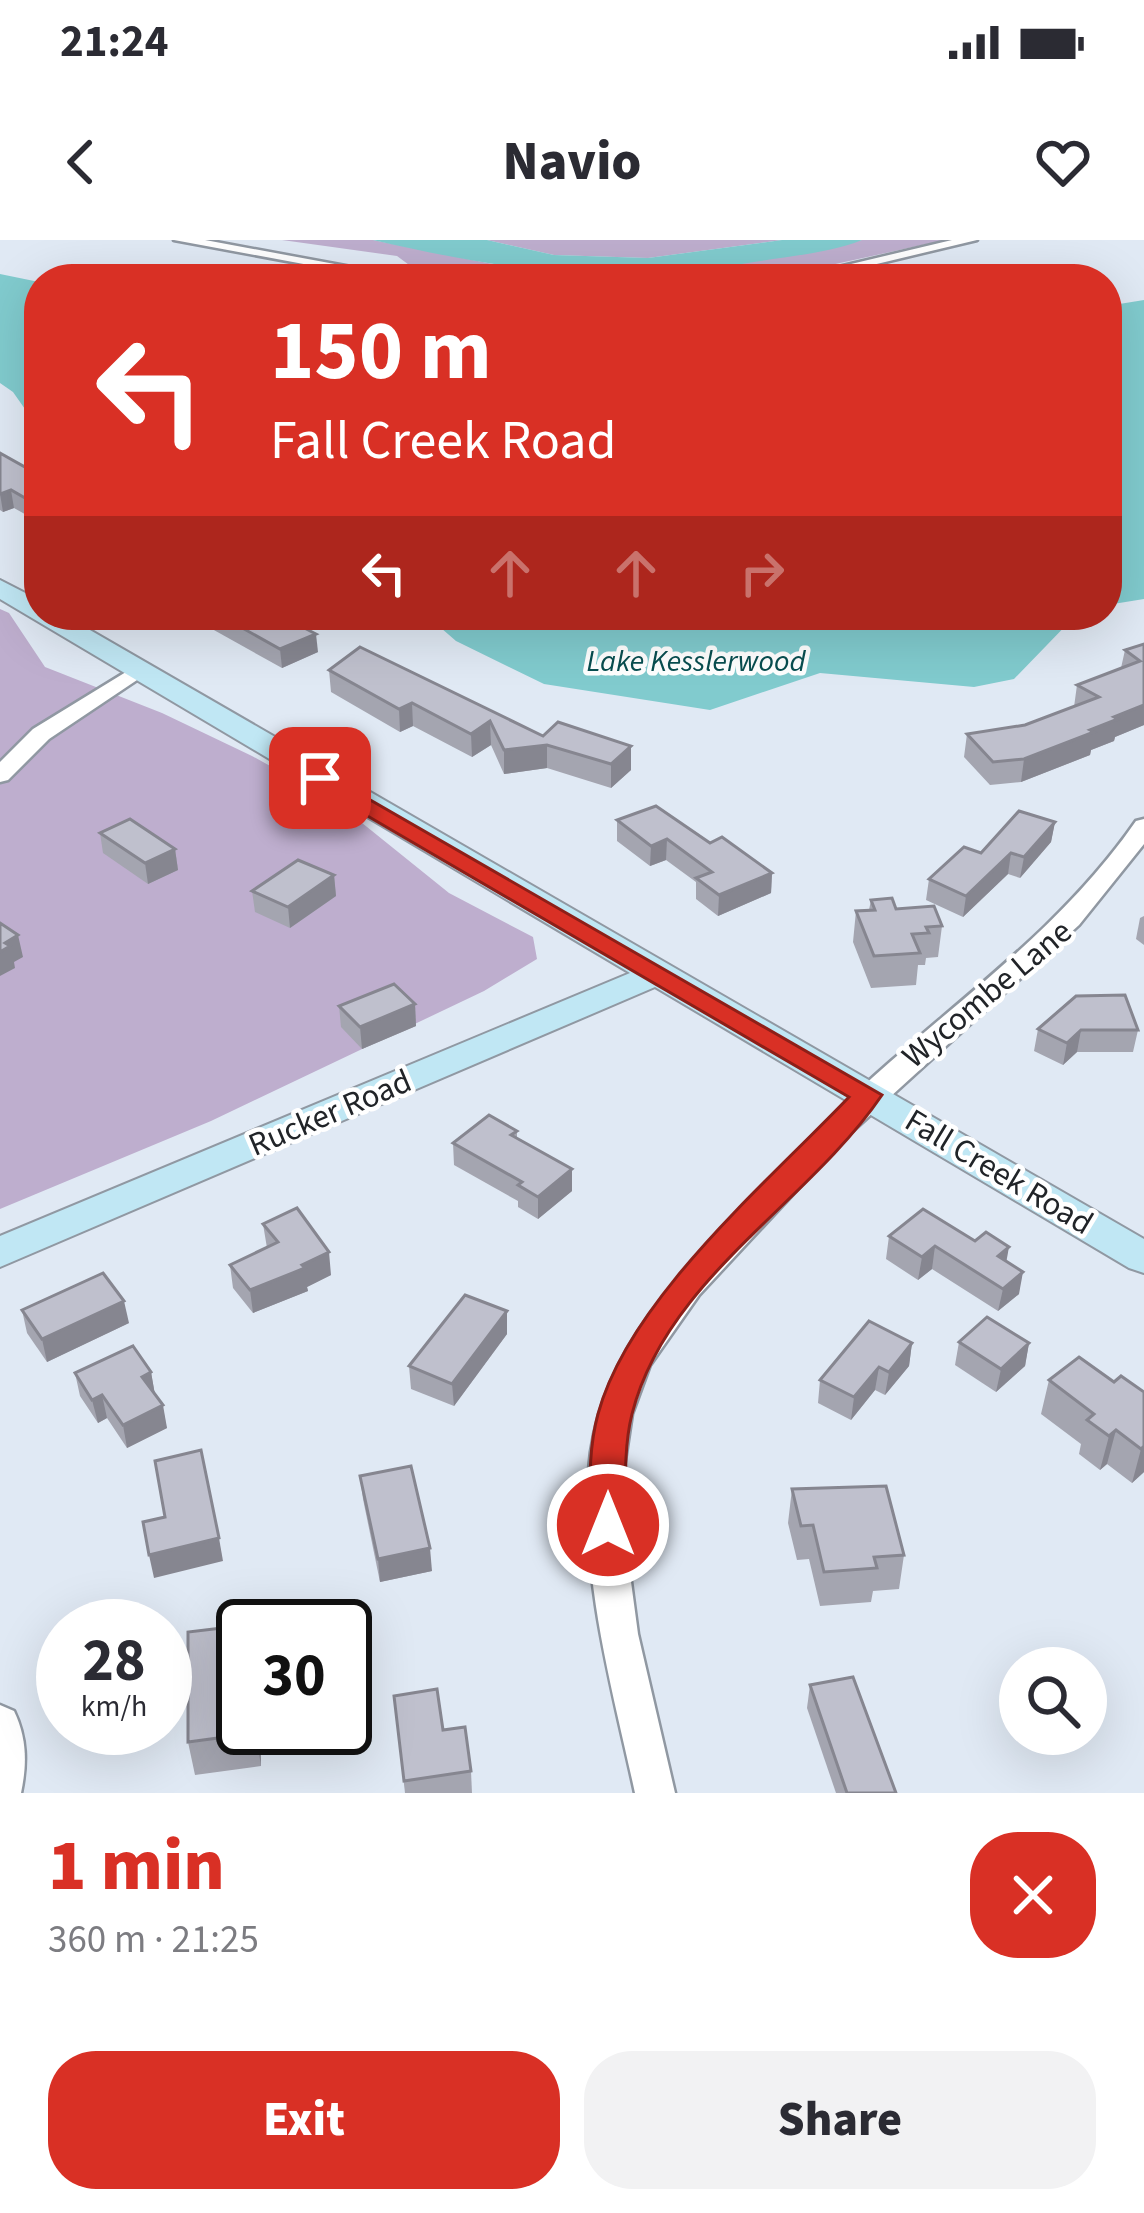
<!DOCTYPE html>
<html lang="en">
<head>
<meta charset="utf-8">
<style>
  body { margin:0; font-family:"Source Sans 3",sans-serif; background:#f2f2f3; color:#2b2b33; height:100vh; display:flex; flex-direction:column; font-size:45px; white-space:nowrap }
  * { box-sizing:border-box; margin:0 }
  p { font-size:39px; color:#7c7c81 }
  .icon { flex:none; width:66px; height:66px; fill:none; stroke:currentColor; stroke-width:2; stroke-linecap:round; stroke-linejoin:round }
  .map { position:relative; height:1553px; overflow:hidden }
  .panel { display:flex; flex-direction:column; background:#fff; flex:1 }
  .panel>* { flex:none }
  .hud { position:absolute; left:24px; top:24px; width:1098px; height:366px; border-radius:48px; box-shadow:0 12px 48px #0002; background:#d93025; color:#fff; overflow:hidden }
  .fabs { position:absolute; left:999px; top:1407px; display:grid; gap:24px }
  .fabs a { display:grid; place-items:center; width:108px; height:108px; border-radius:50%; background:#fff; box-shadow:0 12px 48px #0002; font-size:60px }
  .speed { position:absolute; left:36px; top:1359px; display:flex; gap:24px; font-size:60px; font-weight:700; text-align:center }
  .speed>* { display:grid; place-content:center; width:156px; height:156px; border-radius:50%; background:#fff; box-shadow:0 12px 48px #0002; line-height:1 }
  .speed small { font-size:30px; font-weight:400 }
  .speed .limit { border:6px solid #111; border-radius:18px; background:#fff; color:#111 }
  .pin { position:absolute; display:grid; place-items:center; width:102px; height:102px; color:#fff; margin:-51px; border-radius:24px; box-shadow:0 6px 18px #0006 }
  .me { position:absolute; width:132px; margin:-66px; rotate:0deg; stroke-linejoin:round; filter:drop-shadow(0 0 9px #0008) }
  .turn { display:flex; align-items:center; gap:42px; height:252px; padding:0 48px; font-size:54px }
  .turn .icon { width:156px; height:156px; stroke-width:2.5 }
  .turn b { display:block; font-size:84px; line-height:102px }
  .lanes { display:flex; align-items:center; height:114px; padding:0 48px; background:#0003; justify-content:center; gap:60px; direction:ltr }
  .lanes .off { opacity:.35 }
  .round { display:grid; place-items:center; flex:none; width:126px; height:126px; border-radius:48px; background:#f2f2f3 }
  .headline { display:flex; align-items:center; justify-content:space-between; height:204px; padding:0 48px }
  h1 { font-size:72px; font-weight:800; line-height:90px; color:#d93025 }
  .button { display:flex; gap:24px; margin-top:auto; padding:24px 48px }
  .button a { flex:1; height:138px; border-radius:48px; background:#d93025; color:#fff; font-size:48px; font-weight:800; line-height:138px; text-align:center }
  .button a+a { background:#f2f2f3; color:#2b2b33 }
  .status { display:flex; justify-content:space-between; align-items:center; height:84px; padding:0 60px; background:#fff; direction:ltr }
  .status svg { height:33px; fill:currentColor }
  header { display:flex; justify-content:space-between; align-items:center; height:156px; padding:0 48px; background:#fff; font-size:54px; font-weight:800 }
  .map>svg:first-child { display:block }
</style>
</head>
<body>
<div class="status"><b>21:24</b><svg viewBox="0 0 49 12"><path d="M0 12V9h3v3zM5 12V6h3v6zM10 12V3h3v9zM15 12V0h3v12zM26 1h20v11H26zM47 4h2v5h-2z"/></svg></div>
<header><svg class="icon" aria-label="back" viewBox="0 0 24 24"><path d="M15 5l-7 7 7 7"/></svg>Navio<svg class="icon" aria-label="heart" viewBox="0 0 24 24"><path d="M12 20l-8-8c-3-5 5-10 8-4 3-6 11-1 8 4z"/></svg></header>
<div class="map">
<svg width="1144" height="1553" viewBox="0 0 1144 1553">
  <rect width="100%" height="100%" fill="#e0e9f4"/>
  <g fill="#beaece">
    <path d="M 282,0 L 373,0 L 542,34 L 628,36 L 681,34 L 862,0 L 945,0 L 767,39 L 441,39 L 424,36 L 397,16 Z"/>
    <path d="M 487,0 L 782,0 L 648,18 L 554,15 Z"/>
    <path d="M 0,369 L 9,373 L 45,427 L 162,473 L 252,516 L 336,562 L 449,653 L 533,697 L 537,719 L 484,751 L 211,881 L 0,969 Z"/>
  </g>
  <g fill="#81cbce">
    <path d="M 373,0 L 487,0 L 554,15 L 648,18 L 782,0 L 862,0 C 830,13 789,16 754,22 C 611,46 513,32 373,0 Z"/>
    <path d="M 0,34 L 39,42 L 39,189 L 13,152 L 0,143 Z"/>
    <path d="M 1144,60 L 1144,359 L 1107,365 L 1107,66 Z"/>
    <path d="M 426,375 L 1076,375 L 1014,439 L 974,447 L 820,433 L 710,470 L 544,444 L 456,401 Z"/>
  </g>
  <g fill="none" stroke-linecap="round" stroke-linejoin="round">
    <defs>
      <g id="street">
        <path d="M 174,0 L 205,0 L 416,39 L 384,39 Z"/>
        <path d="M 952,0 L 977,0 L 814,39 L 788,39 Z"/>
        <path d="M 139,424 L 146,426 L 146,434 L 49,499 L 8,540 L 0,542 L 0,522 L 33,489 Z"/>
        <path d="M 1144,579 L 1144,604 L 1079,685 L 845,898 L 699,1055 L 650,1125 L 632,1174 L 624,1227 L 623,1282 L 638,1394 L 675,1553 L 635,1553 C 612,1447 581,1339 589,1230 C 597,1119 669,1046 742,970 C 790,919 837,868 890,822 C 978,745 1068,679 1136,581 Z"/>
        <path d="M 0,1465 L 14,1471 C 27,1498 27,1524 21,1553 L 0,1553 Z"/>
      </g>
      <path id="secondary" d="M 0,340 L 39,360 L 39,375 L 64,375 L 1144,999 L 1144,1033 L 1129,1028 L 655,747 L 0,1027 L 0,996 L 630,733 L 0,359 Z"/>
    </defs>
    <use href="#street" stroke="#9098a2" stroke-width="5"/>
    <use href="#secondary" stroke="#9098a2" stroke-width="4"/>
    <use href="#street" fill="#fff" fill-rule="evenodd"/>
    <use href="#secondary" fill="#c0e7f4" fill-rule="evenodd"/>
  </g>
  <g fill="#a4a5b0">
    <path d="M 0,213 L 39,235 L 39,282 L 14,268 L 3,272 L 0,270 Z"/>
    <path d="M 187,375 L 279,375 L 318,412 L 282,428 Z"/>
    <path d="M 1144,404 L 1144,485 L 1115,497 L 1114,501 L 1091,510 L 1090,515 L 1021,542 L 990,545 L 964,517 L 967,494 L 1025,485 L 1074,467 L 1077,445 L 1121,428 L 1125,410 Z"/>
    <path d="M 329,430 L 543,496 L 631,506 L 631,530 L 611,548 L 547,528 L 504,534 L 491,505 L 472,517 L 413,486 L 400,492 L 331,452 Z"/>
    <path d="M 617,580 L 710,603 L 772,633 L 771,653 L 718,676 L 696,659 L 696,642 L 666,620 L 650,626 L 617,601 Z"/>
    <path d="M 1055,582 L 1051,602 L 1020,638 L 1008,634 L 963,677 L 926,660 L 929,639 L 981,613 Z"/>
    <path d="M 100,593 L 175,609 L 178,630 L 148,644 L 103,613 Z"/>
    <path d="M 334,635 L 336,656 L 290,688 L 255,672 L 252,651 Z"/>
    <path d="M 871,660 L 942,686 L 938,717 L 926,718 L 925,725 L 918,725 L 916,745 L 871,748 L 853,702 L 856,671 L 869,670 Z"/>
    <path d="M 1144,676 L 1144,705 L 1136,699 L 1140,678 Z"/>
    <path d="M 415,764 L 416,786 L 362,809 L 341,787 L 339,766 Z"/>
    <path d="M 1038,789 L 1138,790 L 1133,812 L 1077,812 L 1063,825 L 1034,811 Z"/>
    <path d="M 517,891 L 517,898 L 572,951 L 538,979 L 518,967 L 518,961 L 454,925 L 453,903 Z"/>
    <path d="M 263,984 L 331,1035 L 307,1047 L 308,1051 L 253,1073 L 233,1048 L 230,1025 L 267,1008 Z"/>
    <path d="M 889,996 L 1006,1021 L 1019,1054 L 998,1071 L 932,1029 L 918,1040 L 886,1019 Z"/>
    <path d="M 22,1070 L 129,1083 L 47,1122 L 27,1093 Z"/>
    <path d="M 507,1071 L 507,1094 L 454,1166 L 411,1149 L 409,1126 Z"/>
    <path d="M 959,1102 L 1029,1103 L 1025,1126 L 996,1152 L 955,1125 Z"/>
    <path d="M 912,1103 L 909,1126 L 885,1155 L 875,1150 L 851,1180 L 818,1163 L 820,1140 Z"/>
    <path d="M 151,1132 L 155,1155 L 167,1188 L 127,1208 L 107,1178 L 98,1183 L 80,1156 L 75,1133 Z"/>
    <path d="M 1049,1140 L 1114,1142 L 1144,1152 L 1144,1232 L 1132,1243 L 1107,1224 L 1100,1230 L 1079,1214 L 1081,1204 L 1041,1174 Z"/>
    <path d="M 360,1236 L 432,1331 L 380,1342 L 363,1259 Z"/>
    <path d="M 792,1249 L 904,1315 L 899,1349 L 873,1351 L 871,1362 L 820,1366 L 809,1319 L 797,1320 L 788,1283 Z"/>
    <path d="M 810,1445 L 896,1553 L 836,1553 L 807,1468 Z"/>
    <path d="M 394,1456 L 443,1490 L 471,1531 L 472,1553 L 405,1553 Z"/>
    <path d="M 243,1488 L 260,1488 L 261,1526 L 195,1535 L 188,1502 Z"/>
  </g>
  <g fill="#868690">
    <path d="M 11,250 L 14,268 L 3,272 L 0,254 Z"/>
    <path d="M 316,394 L 318,412 L 282,428 L 280,409 Z"/>
    <path d="M 412,463 L 413,486 L 400,492 L 399,469 Z"/>
    <path d="M 1144,465 L 1144,485 L 1115,497 L 1114,501 L 1091,510 L 1090,515 L 1021,542 L 1024,519 Z"/>
    <path d="M 490,481 L 491,505 L 472,517 L 471,494 Z"/>
    <path d="M 547,505 L 547,528 L 504,534 L 504,510 Z"/>
    <path d="M 631,506 L 631,530 L 611,548 L 611,524 Z"/>
    <path d="M 1055,582 L 1051,602 L 1020,638 L 1024,617 Z"/>
    <path d="M 667,599 L 666,620 L 650,626 L 651,606 Z"/>
    <path d="M 175,609 L 178,630 L 148,644 L 145,623 Z"/>
    <path d="M 1011,613 L 1008,634 L 963,677 L 966,656 Z"/>
    <path d="M 772,633 L 771,653 L 718,676 L 719,655 Z"/>
    <path d="M 334,635 L 336,656 L 290,688 L 288,667 Z"/>
    <path d="M 18,695 L 23,717 L 14,722 L 15,728 L 0,736 L 0,712 L 5,703 Z"/>
    <path d="M 415,764 L 416,786 L 362,809 L 360,787 Z"/>
    <path d="M 1081,790 L 1077,812 L 1063,825 L 1067,803 Z"/>
    <path d="M 572,929 L 572,951 L 538,979 L 538,957 Z"/>
    <path d="M 935,1006 L 932,1029 L 918,1040 L 922,1017 Z"/>
    <path d="M 1009,1007 L 1005,1029 L 998,1016 Z"/>
    <path d="M 329,1012 L 331,1035 L 307,1047 L 308,1051 L 253,1073 L 250,1050 Z"/>
    <path d="M 1023,1032 L 1019,1054 L 998,1071 L 1003,1049 Z"/>
    <path d="M 124,1061 L 129,1083 L 47,1122 L 42,1099 Z"/>
    <path d="M 507,1071 L 507,1094 L 454,1166 L 452,1144 Z"/>
    <path d="M 912,1103 L 909,1126 L 885,1155 L 889,1132 Z"/>
    <path d="M 1029,1103 L 1025,1126 L 996,1152 L 1001,1129 Z"/>
    <path d="M 879,1127 L 875,1150 L 851,1180 L 854,1157 Z"/>
    <path d="M 151,1132 L 155,1155 L 142,1137 Z"/>
    <path d="M 102,1155 L 107,1178 L 98,1183 L 92,1160 Z"/>
    <path d="M 163,1165 L 167,1188 L 127,1208 L 123,1185 Z"/>
    <path d="M 1116,1190 L 1107,1224 L 1100,1230 L 1109,1196 Z"/>
    <path d="M 1144,1206 L 1144,1232 L 1132,1243 L 1141,1209 Z"/>
    <path d="M 219,1298 L 223,1321 L 154,1338 L 149,1315 Z"/>
    <path d="M 430,1308 L 432,1331 L 380,1342 L 378,1319 Z"/>
    <path d="M 255,1488 L 260,1488 L 261,1526 Z"/>
  </g>
  <g fill="#bfc0cd" stroke="#868690" stroke-width="3">
    <path d="M 0,213 L 39,235 L 39,266 L 11,250 L 0,254 Z"/>
    <path d="M 219,375 L 279,375 L 316,394 L 280,409 Z"/>
    <path d="M 1144,404 L 1144,465 L 1114,477 L 1118,479 L 1090,490 L 1094,492 L 1024,519 L 993,522 L 967,494 L 1025,485 L 1099,457 L 1077,445 L 1140,421 L 1125,410 Z"/>
    <path d="M 360,407 L 543,496 L 558,482 L 631,506 L 611,524 L 547,505 L 504,510 L 490,481 L 471,494 L 412,463 L 399,469 L 329,430 Z"/>
    <path d="M 656,566 L 710,603 L 722,597 L 772,633 L 719,655 L 696,638 L 712,632 L 667,599 L 651,606 L 617,580 Z"/>
    <path d="M 1019,571 L 1055,582 L 1024,617 L 1011,613 L 966,656 L 929,639 L 964,607 L 981,613 Z"/>
    <path d="M 130,579 L 175,609 L 145,623 L 100,593 Z"/>
    <path d="M 298,620 L 334,635 L 288,667 L 252,651 Z"/>
    <path d="M 892,658 L 896,669 L 934,666 L 942,686 L 926,687 L 929,693 L 912,694 L 920,713 L 874,716 L 856,671 L 875,670 L 871,660 Z"/>
    <path d="M 0,683 L 18,695 L 5,703 L 10,706 L 0,712 Z"/>
    <path d="M 394,744 L 415,764 L 360,787 L 339,766 Z"/>
    <path d="M 1125,755 L 1138,790 L 1081,790 L 1067,803 L 1038,789 L 1076,756 Z"/>
    <path d="M 489,875 L 517,891 L 511,895 L 572,929 L 538,957 L 518,945 L 522,942 L 453,903 Z"/>
    <path d="M 297,968 L 329,1012 L 302,1025 L 305,1028 L 250,1050 L 230,1025 L 278,1002 L 263,984 Z"/>
    <path d="M 923,969 L 975,1001 L 986,992 L 1009,1007 L 998,1016 L 1023,1032 L 1003,1049 L 935,1006 L 922,1017 L 889,996 Z"/>
    <path d="M 103,1033 L 124,1061 L 42,1099 L 22,1070 Z"/>
    <path d="M 465,1055 L 507,1071 L 452,1144 L 409,1126 Z"/>
    <path d="M 987,1077 L 1029,1103 L 1001,1129 L 959,1102 Z"/>
    <path d="M 869,1081 L 912,1103 L 889,1132 L 879,1127 L 854,1157 L 820,1140 Z"/>
    <path d="M 133,1106 L 151,1132 L 142,1137 L 163,1165 L 123,1185 L 102,1155 L 92,1160 L 75,1133 Z"/>
    <path d="M 1079,1117 L 1114,1142 L 1121,1136 L 1144,1152 L 1144,1206 L 1141,1209 L 1116,1190 L 1109,1196 L 1087,1180 L 1094,1174 L 1049,1140 Z"/>
    <path d="M 201,1210 L 219,1298 L 149,1315 L 143,1282 L 165,1277 L 155,1221 Z"/>
    <path d="M 411,1226 L 430,1308 L 378,1319 L 360,1236 Z"/>
    <path d="M 886,1246 L 904,1315 L 874,1317 L 877,1328 L 824,1332 L 813,1285 L 801,1286 L 792,1249 Z"/>
    <path d="M 239,1386 L 240,1417 L 243,1417 L 243,1488 L 255,1488 L 255,1493 L 188,1502 L 188,1392 Z"/>
    <path d="M 853,1437 L 896,1553 L 847,1553 L 810,1445 Z"/>
    <path d="M 437,1449 L 443,1490 L 465,1487 L 471,1531 L 404,1541 L 394,1456 Z"/>
  </g>
  <path fill="#d93025" stroke="#8d1f18" stroke-width="3" d="M 320,531 L 882,855 C 808,964 666,1039 632,1174 C 623,1210 626,1248 626,1285 L 621,1296 L 608,1300 L 595,1296 L 590,1285 C 590,1248 588,1210 598,1174 C 629,1059 768,942 849,857 L 311,543 L 308,538 Z"/>
  <g text-anchor="middle" dominant-baseline="central" stroke-width="9" stroke-linejoin="round" paint-order="stroke">
    <g font-size="30" font-style="italic" fill="#084e50" stroke="#fff">
      <text x="696" y="421">Lake Kesslerwood</text>
    </g>
    <g font-size="33" fill="#212428" stroke="#fff">
      <text transform="translate(987 754) rotate(-40)">Wycombe Lane</text>
      <text transform="translate(330 873) rotate(-23)">Rucker Road</text>
      <text transform="translate(999 932) rotate(31)">Fall Creek Road</text>
    </g>
  </g>
</svg>
<div class="fabs">
<a><svg class="icon" aria-label="search" viewBox="0 0 24 24"><circle cx="10" cy="10" r="6"/><path d="M15 15l6 6"/></svg></a>
</div>
<div class="speed"><div>28<small>km/h</small></div><div class="limit">30</div></div>
<div class="pin" style="left:320px;top:538px;background:#d93025"><svg class="icon" aria-label="arrive" viewBox="0 0 24 24"><path d="M6 21V4h12l-3 4 3 4H6"/></svg></div>
<svg class="me" style="left:608px;top:1285px" viewBox="-20 -20 40 40"><circle r="17" fill="#d93025" stroke="#fff" stroke-width="3"/><path d="M0-11L8 9 0 5-8 9z" fill="#fff"/></svg>
<div class="hud">
<div class="turn"><svg class="icon" aria-label="left" viewBox="0 0 24 24"><path d="M17 20v-9H6M10 6l-5 5 5 5"/></svg><div><b>150 m</b>Fall Creek Road</div></div>
<div class="lanes"><svg class="icon" aria-label="left" viewBox="0 0 24 24"><path d="M17 20v-9H6M10 6l-5 5 5 5"/></svg><svg class="icon off" aria-label="ahead" viewBox="0 0 24 24"><path d="M12 20V5M6 11l6-6 6 6"/></svg><svg class="icon off" aria-label="ahead" viewBox="0 0 24 24"><path d="M12 20V5M6 11l6-6 6 6"/></svg><svg class="icon off" aria-label="right" viewBox="0 0 24 24"><path d="M7 20v-9h11M14 6l5 5-5 5"/></svg></div>
</div>
</div>
<section class="panel">
<div class="headline"><div><h1>1 min</h1><p>360 m · 21:25</p></div><a class="round" style="background:#d93025;color:#fff"><svg class="icon" aria-label="close" viewBox="0 0 24 24"><path d="M6 6l12 12M18 6L6 18"/></svg></a></div>
<div class="button"><a>Exit</a><a>Share</a></div>
</section>
</body>
</html>
